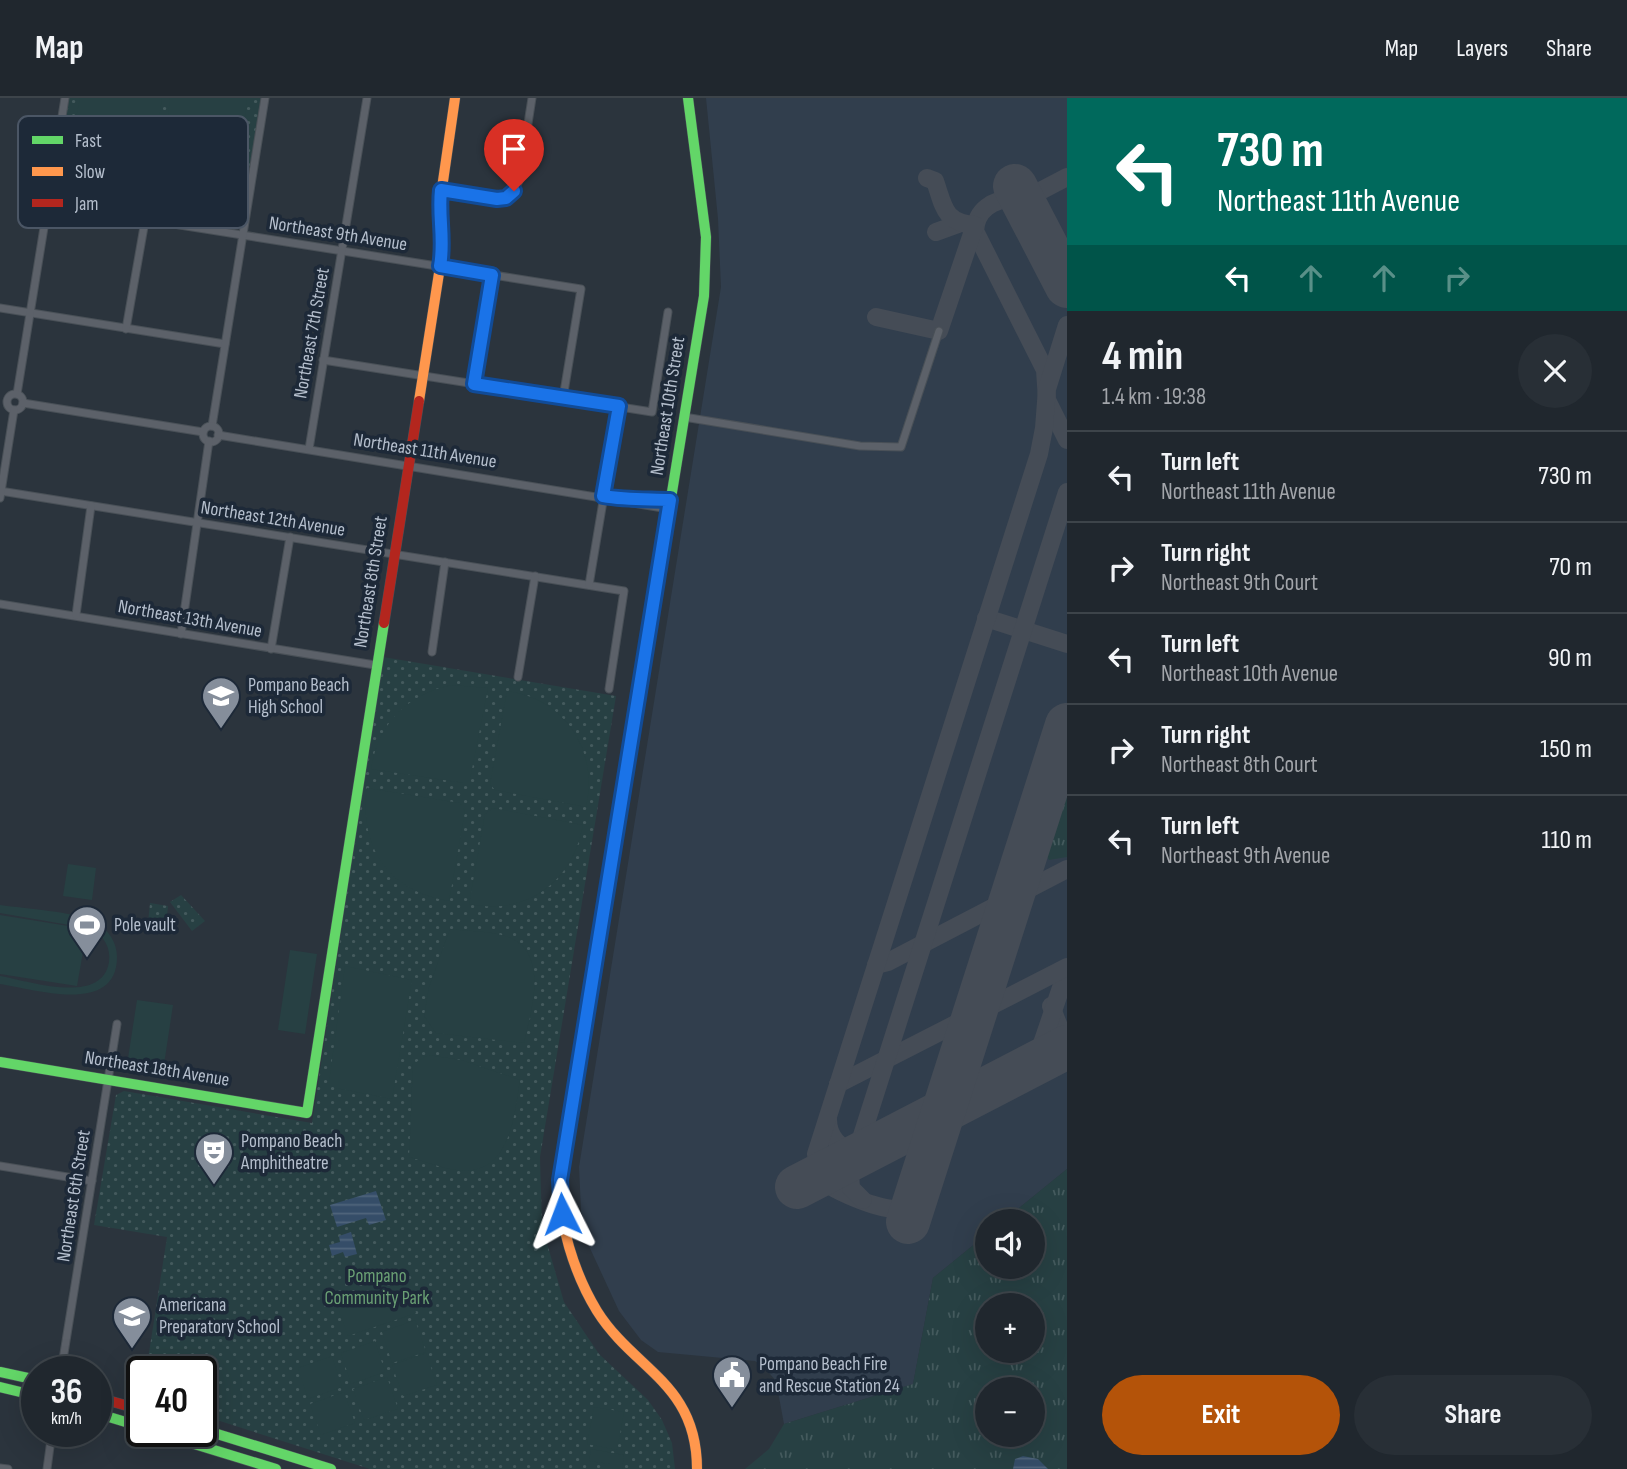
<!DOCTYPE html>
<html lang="en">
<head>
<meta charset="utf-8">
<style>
  body { margin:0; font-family:"Sofia Sans Condensed",sans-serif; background:#282f36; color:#f1f3f6; height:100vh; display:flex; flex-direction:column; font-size:26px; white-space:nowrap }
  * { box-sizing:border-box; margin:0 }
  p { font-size:23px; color:#a2a5aa }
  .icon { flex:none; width:38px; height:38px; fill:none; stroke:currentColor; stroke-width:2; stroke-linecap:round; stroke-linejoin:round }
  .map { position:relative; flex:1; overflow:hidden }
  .details { display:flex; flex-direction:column; background:#20272e; width:560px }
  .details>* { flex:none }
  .guide { background:#00695c; color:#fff; overflow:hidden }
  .fabs { position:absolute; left:975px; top:1111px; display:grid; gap:14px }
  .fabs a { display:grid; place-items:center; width:70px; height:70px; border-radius:50%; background:#20272e; box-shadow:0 7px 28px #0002,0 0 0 2px #3d444a; font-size:35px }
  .speed { position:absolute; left:21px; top:1258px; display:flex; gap:14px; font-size:35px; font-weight:700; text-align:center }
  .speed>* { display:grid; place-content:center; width:91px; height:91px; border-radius:50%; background:#20272e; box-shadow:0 7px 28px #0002,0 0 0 2px #3d444a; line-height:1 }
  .speed small { font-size:18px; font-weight:400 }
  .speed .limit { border:4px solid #111; border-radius:10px; background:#fff; color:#111 }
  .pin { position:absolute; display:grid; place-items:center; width:60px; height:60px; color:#fff; margin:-72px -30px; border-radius:50% 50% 50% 0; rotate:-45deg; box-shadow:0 0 7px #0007 }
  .pin .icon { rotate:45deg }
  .me { position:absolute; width:77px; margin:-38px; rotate:357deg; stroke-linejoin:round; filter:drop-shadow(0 0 5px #0008) }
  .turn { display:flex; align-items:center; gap:24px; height:147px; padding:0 35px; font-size:32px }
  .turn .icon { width:91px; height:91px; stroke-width:2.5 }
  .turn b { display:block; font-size:49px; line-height:60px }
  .lanes { display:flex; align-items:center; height:66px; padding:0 35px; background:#0003; justify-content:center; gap:35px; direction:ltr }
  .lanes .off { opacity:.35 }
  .round { display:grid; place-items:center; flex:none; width:74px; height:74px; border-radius:37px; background:#282f36 }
  .head { display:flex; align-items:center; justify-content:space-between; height:119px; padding:0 35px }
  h1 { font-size:42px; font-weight:700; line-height:52px }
  .action { display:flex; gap:14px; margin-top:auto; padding:14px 35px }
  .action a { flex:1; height:80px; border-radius:42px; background:#b45309; color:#fff; font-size:28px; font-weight:700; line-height:80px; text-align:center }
  .action a+a { background:#282f36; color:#f1f3f6 }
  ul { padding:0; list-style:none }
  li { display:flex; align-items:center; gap:21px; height:91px; padding:0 35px; border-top:2px solid #3d444a }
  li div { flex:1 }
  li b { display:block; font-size:26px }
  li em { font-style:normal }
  header { display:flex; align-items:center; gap:42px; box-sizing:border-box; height:98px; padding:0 35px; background:#20272e; border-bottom:2px solid #3d444a }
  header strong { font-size:33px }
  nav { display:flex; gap:38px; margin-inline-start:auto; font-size:24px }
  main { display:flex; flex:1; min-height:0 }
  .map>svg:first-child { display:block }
</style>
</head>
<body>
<header>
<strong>Map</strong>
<nav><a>Map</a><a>Layers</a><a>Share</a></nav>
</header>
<main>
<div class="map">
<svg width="1067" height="1371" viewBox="0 0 1067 1371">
  <defs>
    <pattern id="grass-tufts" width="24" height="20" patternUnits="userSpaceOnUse" patternTransform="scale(1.75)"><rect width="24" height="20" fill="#274043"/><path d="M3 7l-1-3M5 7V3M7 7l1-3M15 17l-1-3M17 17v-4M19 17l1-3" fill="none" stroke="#445a5d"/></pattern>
    <pattern id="park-dots" width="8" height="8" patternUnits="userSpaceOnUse" patternTransform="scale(1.75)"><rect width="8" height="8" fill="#274043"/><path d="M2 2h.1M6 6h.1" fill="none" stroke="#445a5d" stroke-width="1.8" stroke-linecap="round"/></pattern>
    <pattern id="water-rules" width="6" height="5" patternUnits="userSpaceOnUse" patternTransform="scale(1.75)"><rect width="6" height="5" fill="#354d68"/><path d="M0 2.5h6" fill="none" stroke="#50657c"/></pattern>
  </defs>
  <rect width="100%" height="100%" fill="#2b343d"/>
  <path fill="#313e4d" d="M 706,0 L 1067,0 L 1067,1071 L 1003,1123 L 987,1124 L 987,1136 L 933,1180 L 913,1286 L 784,1326 L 776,1283 L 765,1270 L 755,1263 L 658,1254 L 641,1242 L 619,1213 L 582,1133 L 579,1069 L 721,189 L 718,121 Z"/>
  <g fill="url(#grass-tufts)" fill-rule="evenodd">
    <path d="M 1067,683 L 1067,759 L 1049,762 L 1044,755 Z"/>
    <path d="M 1067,1071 L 1067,1371 L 745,1371 L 769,1351 L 784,1326 L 913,1286 L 933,1180 L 987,1136 L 987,1169 L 1032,1169 L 1032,1124 L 1003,1123 ZM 987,1208 L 1032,1208 L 1032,1253 L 987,1253 ZM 987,1292 L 1032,1292 L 1032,1337 L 987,1337 Z"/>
  </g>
  <g fill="url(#park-dots)">
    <path d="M 69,0 L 261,0 L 240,128 L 233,132 L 57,103 L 54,94 Z"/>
    <path d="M 383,559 L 616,598 L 540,1059 L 542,1128 L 564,1204 L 599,1256 L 648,1302 L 662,1322 L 672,1345 L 675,1371 L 370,1371 L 201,1317 L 201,1274 L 146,1274 L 167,1139 L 94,1127 L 116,997 L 124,993 L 312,1025 Z"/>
    <path d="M 181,797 L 205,823 L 192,833 L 170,804 Z"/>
    <path d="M 150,805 L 168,808 L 166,827 L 148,825 Z"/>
  </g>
  <g fill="#274043">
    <path d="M 80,0 L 162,0 L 156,41 L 149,47 L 73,35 Z"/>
    <path d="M 170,0 L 247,0 L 241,63 L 170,52 L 165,45 Z"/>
    <path d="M 452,587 L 488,590 L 470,681 L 464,685 L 371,671 C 378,625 408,596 452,587 Z"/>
    <path d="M 507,593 C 565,600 599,653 586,709 L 495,692 L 490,686 Z"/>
    <path d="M 367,690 L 460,705 L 465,713 L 449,803 C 388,793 359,749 367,690 Z"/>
    <path d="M 493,710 L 583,727 C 572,785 526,818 469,806 L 485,716 Z"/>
    <path d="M 68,766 L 96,770 L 92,802 L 63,798 Z"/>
    <path d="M 0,807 C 27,811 72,813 95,824 C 108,831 117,844 117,859 C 117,918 34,891 0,886 L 0,878 C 29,883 102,908 109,864 C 111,850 104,838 92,831 L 0,815 Z"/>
    <path d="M 0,817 L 87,831 L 77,888 L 0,876 Z"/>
    <path d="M 450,831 C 467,833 488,833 505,838 C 551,852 531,913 524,945 L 436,935 L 424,918 L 429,889 Z"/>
    <path d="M 290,852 L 317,856 L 305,936 L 278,932 Z"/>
    <path d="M 345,868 L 412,882 L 392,1001 L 336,990 L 329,984 Z"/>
    <path d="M 137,902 L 173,907 L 163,973 L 127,967 Z"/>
    <path d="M 428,957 L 461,962 L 520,982 C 514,1019 510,1080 456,1072 C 440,1070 424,1063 409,1059 L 413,966 Z"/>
    <path d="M 405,1184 L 416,1215 L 348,1238 L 337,1207 Z"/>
    <path d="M 415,1222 L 426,1254 L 392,1265 L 382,1234 Z"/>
    <path d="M 375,1243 L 385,1274 L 351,1286 L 341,1255 Z"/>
    <path d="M 426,1255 L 437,1287 L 403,1298 L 392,1267 Z"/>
    <path d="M 332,1258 L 342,1289 L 308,1301 L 298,1270 Z"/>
    <path d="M 387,1279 L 398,1311 L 364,1322 L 353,1291 Z"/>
    <path d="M 344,1294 L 355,1325 L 321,1337 L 310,1306 Z"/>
    <path d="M 594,1309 L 624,1314 L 617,1352 L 587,1346 Z"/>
    <path d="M 591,1351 L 624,1357 L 622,1371 L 610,1371 L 610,1366 L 589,1363 Z"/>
  </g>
  <g fill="url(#water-rules)">
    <path d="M 376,1093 L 386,1122 L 369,1127 L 366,1120 L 337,1129 L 330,1107 Z"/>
    <path d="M 351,1134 L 357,1156 L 345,1159 L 343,1154 L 332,1158 L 329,1147 L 340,1144 L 339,1138 Z"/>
    <path d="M 1023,1358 L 1038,1361 L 1048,1371 L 1013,1371 L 1015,1361 Z"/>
  </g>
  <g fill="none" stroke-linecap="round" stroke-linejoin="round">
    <g stroke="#454c56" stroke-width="18">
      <path d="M 1023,102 L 1067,79"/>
      <path d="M 1028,112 L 1013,101 C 993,101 976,112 975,133 L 1045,272 L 1047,302 L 1067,342"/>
      <path d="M 936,134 L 958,126"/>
      <path d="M 876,219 L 939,233 L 975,127 C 944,125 944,109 935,83 L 927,80"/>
      <path d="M 986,520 L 1067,546"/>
      <path d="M 876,867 L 888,864 L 1067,771"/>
      <path d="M 1051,908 L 1062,936 L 1067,937"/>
      <path d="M 1035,966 L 1067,872"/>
      <path d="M 838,986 L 1067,869"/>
      <path d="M 828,1021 C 828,1040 840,1049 856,1057"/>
      <path d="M 917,1096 C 913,1103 908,1108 900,1110 C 884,1115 827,1091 818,1078 L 816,1056 L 1039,356 L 1044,330 L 1047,291 L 1067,227"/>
      <path d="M 863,1102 L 851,1090 L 850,1075 L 1067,394"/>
    </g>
    <g stroke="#454c56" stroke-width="44">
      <path d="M 1015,88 L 1067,188"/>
      <path d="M 797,1089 L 1067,949"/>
      <path d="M 908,1124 L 1067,627"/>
    </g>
    <defs>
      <g id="street">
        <path d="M 441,92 L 497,101 C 509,99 513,94 519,83 L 532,0"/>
        <path d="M 48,106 L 581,191 L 563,300"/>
        <path d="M 0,210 L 225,246"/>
        <path d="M 126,231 L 145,123"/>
        <path d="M 323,262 L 652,314 L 668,214"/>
        <path d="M 474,286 L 492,177"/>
        <path d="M 17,296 L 65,0"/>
        <circle cx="15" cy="304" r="8"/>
        <path d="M 23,305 L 203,334"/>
        <path d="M 684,319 L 860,348 L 901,349 L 939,233"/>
        <path d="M 212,328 L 265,0"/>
        <circle cx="211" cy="336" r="8"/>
        <path d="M 218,337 L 669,411"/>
        <path d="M 309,351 L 367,0"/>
        <path d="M 0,393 L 624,493 L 609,591"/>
        <path d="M 0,400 L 14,312"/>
        <path d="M 631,402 L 670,402"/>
        <path d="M 589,487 L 619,308"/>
        <path d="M 0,506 L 375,567"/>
        <path d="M 76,517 L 91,408"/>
        <path d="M 181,536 L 209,343"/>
        <path d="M 271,551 L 290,439"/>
        <path d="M 432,554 L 445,464"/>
        <path d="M 518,579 L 535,478"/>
        <path d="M 0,1068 L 92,1083"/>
        <path d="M 61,1274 L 117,926"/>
        <path d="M 0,1370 L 8,1371"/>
        <path d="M 47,1371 L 52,1334"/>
      </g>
      <g id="fast">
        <path d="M 580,958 L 704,198 L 706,139 L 688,0"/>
        <path d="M 0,964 L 307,1015 L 384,525"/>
        <path d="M 0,1274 L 37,1282"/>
        <path d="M 0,1289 L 37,1298"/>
        <path d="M 96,1315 L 142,1329"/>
        <path d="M 201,1331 L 331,1371"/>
        <path d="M 155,1334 L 276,1371"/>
      </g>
      <g id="slow">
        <path d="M 419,303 L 442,156 L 439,111 L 455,0"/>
        <path d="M 580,958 C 574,998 564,1039 560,1080 C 557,1123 575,1177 597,1213 C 634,1272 697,1285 697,1371"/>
      </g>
      <g id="jam">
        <path d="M 384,525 L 419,303"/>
        <path d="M 96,1299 L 142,1312"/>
      </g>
    </defs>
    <use href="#street" stroke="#495057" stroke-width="9"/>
    <use href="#fast" stroke="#495057" stroke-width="11"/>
    <use href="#slow" stroke="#495057" stroke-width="11"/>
    <use href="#jam" stroke="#495057" stroke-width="11"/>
    <use href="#street" stroke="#5c6169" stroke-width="7"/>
    <use href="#fast" stroke="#63d668" stroke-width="10"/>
    <use href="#slow" stroke="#ff974d" stroke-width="10"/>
    <use href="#jam" stroke="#b3261e" stroke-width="10"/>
  </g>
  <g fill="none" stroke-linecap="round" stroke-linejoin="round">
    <defs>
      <path id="route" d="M 514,93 L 506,100 L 497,101 L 441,92 C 438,118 445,142 440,168 L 492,177 L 474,286 L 619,308 L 603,398 C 626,402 647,401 670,402 L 560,1082 L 562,1116"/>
    </defs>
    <use href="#route" stroke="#114b97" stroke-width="18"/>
    <use href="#route" stroke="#1a73e8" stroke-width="12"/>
  </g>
  <defs>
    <symbol id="school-pin" viewBox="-11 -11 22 30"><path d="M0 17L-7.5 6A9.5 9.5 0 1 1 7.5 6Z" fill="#858e9b" stroke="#1d2938"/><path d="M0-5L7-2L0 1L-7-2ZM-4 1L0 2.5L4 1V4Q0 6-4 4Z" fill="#fff"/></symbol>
    <symbol id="stadium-pin" viewBox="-11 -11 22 30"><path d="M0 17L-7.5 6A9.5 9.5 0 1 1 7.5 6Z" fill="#858e9b" stroke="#1d2938"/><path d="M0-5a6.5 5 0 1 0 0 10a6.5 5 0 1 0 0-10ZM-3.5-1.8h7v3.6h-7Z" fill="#fff"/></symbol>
    <symbol id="theatre-pin" viewBox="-11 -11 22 30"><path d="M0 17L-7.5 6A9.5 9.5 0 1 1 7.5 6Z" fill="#858e9b" stroke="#1d2938"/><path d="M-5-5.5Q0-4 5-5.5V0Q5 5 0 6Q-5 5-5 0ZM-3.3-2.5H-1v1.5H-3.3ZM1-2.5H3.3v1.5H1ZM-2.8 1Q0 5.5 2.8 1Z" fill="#fff"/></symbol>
    <symbol id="civic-pin" viewBox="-11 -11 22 30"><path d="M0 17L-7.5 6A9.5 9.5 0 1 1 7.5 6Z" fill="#858e9b" stroke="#1d2938"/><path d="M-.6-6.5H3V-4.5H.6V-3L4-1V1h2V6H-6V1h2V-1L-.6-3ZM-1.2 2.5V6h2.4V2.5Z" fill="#fff"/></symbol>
  </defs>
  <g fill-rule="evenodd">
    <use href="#school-pin" x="199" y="576" width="44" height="60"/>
    <use href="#stadium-pin" x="65" y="805" width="44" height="60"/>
    <use href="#theatre-pin" x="192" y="1032" width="44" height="60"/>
    <use href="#school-pin" x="110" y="1196" width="44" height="60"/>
    <use href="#civic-pin" x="710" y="1255" width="44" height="60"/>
  </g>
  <g text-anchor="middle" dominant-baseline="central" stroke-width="7" stroke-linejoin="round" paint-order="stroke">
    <g font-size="19" fill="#b5bfcd" stroke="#1d2938">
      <text transform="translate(338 136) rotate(9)">Northeast 9th Avenue</text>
      <text transform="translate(312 235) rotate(-80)">Northeast 7th Street</text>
      <text transform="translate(668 308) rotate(-81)">Northeast 10th Street</text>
      <text transform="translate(425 353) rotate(9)">Northeast 11th Avenue</text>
      <text transform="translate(273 421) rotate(9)">Northeast 12th Avenue</text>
      <text transform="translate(371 484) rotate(-81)">Northeast 8th Street</text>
      <text transform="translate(190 521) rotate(10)">Northeast 13th Avenue</text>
      <text transform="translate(157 971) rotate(9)">Northeast 18th Avenue</text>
      <text transform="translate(74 1098) rotate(-81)">Northeast 6th Street</text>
    </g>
    <g font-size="19" fill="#b5bfcd" stroke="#1d2938" text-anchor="start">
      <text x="248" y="587">Pompano Beach<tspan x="248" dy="22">High School</tspan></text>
      <text x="114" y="827">Pole vault</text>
      <text x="241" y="1043">Pompano Beach<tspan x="241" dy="22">Amphitheatre</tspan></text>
      <text x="159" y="1207">Americana<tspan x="159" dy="22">Preparatory School</tspan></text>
      <text x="759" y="1266">Pompano Beach Fire<tspan x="759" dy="22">and Rescue Station 24</tspan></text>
    </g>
    <g font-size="19" fill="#6aa074" stroke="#1d2938">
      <text x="377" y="1178">Pompano<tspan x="377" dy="22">Community Park</tspan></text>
    </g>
  </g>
  <rect x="18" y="18" width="230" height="112" rx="10" fill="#1d2938" stroke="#4b5665" stroke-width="2"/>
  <rect x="32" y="38" width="31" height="8" fill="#63d668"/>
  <rect x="32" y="69" width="31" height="9" fill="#ff974d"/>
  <rect x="32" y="101" width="31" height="8" fill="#b3261e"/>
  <g font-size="19" fill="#b5bfcd">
    <text x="75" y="49">Fast</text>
    <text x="75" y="80">Slow</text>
    <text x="75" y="112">Jam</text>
  </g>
</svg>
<div class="fabs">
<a><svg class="icon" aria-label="sound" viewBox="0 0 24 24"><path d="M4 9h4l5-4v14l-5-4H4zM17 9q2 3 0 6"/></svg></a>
<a>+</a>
<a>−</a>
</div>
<div class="speed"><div>36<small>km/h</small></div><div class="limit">40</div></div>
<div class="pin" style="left:514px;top:93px;background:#d93025"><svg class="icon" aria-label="arrive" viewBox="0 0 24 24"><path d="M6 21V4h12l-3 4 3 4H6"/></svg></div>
<svg class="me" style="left:562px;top:1116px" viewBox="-20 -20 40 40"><path d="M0-17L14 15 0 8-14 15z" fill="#1a73e8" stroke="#fff" stroke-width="4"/></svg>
</div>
<section class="details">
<div class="guide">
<div class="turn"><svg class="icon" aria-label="left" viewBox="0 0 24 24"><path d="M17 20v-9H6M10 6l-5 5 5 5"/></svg><div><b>730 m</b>Northeast 11th Avenue</div></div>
<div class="lanes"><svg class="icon" aria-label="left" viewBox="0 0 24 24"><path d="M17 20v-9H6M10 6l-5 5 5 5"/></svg><svg class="icon off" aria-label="ahead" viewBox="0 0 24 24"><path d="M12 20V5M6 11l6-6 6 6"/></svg><svg class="icon off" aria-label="ahead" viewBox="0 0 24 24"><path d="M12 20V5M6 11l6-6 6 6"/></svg><svg class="icon off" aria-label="right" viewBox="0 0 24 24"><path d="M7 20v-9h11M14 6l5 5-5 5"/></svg></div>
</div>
<div class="head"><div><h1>4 min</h1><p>1.4 km · 19:38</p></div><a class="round"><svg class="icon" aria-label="close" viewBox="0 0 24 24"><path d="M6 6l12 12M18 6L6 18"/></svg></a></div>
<ul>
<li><svg class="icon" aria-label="left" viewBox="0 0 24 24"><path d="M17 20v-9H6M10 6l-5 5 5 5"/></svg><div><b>Turn left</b><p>Northeast 11th Avenue</p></div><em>730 m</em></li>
<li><svg class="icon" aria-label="right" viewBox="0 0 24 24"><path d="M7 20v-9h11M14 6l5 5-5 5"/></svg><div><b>Turn right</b><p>Northeast 9th Court</p></div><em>70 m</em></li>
<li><svg class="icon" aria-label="left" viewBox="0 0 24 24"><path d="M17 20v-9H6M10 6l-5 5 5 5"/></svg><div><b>Turn left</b><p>Northeast 10th Avenue</p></div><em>90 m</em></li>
<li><svg class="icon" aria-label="right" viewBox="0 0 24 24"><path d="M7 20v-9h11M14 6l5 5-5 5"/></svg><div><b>Turn right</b><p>Northeast 8th Court</p></div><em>150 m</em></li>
<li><svg class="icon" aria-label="left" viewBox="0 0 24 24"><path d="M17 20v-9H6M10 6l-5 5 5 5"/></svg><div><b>Turn left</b><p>Northeast 9th Avenue</p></div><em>110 m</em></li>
</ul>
<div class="action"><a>Exit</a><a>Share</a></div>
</section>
</main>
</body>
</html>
